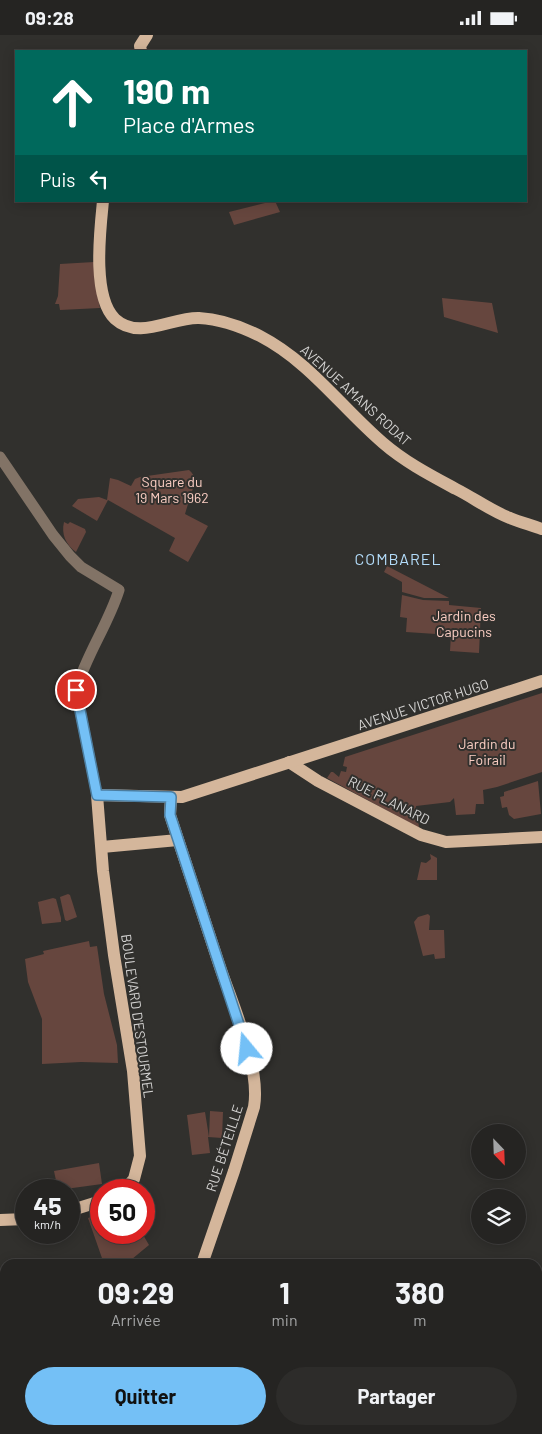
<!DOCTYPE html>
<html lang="fr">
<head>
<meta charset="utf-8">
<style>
  body { margin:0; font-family:Barlow,sans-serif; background:#2d2c2a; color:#f1f3f6; height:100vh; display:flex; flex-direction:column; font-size:19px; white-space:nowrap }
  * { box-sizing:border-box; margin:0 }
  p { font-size:16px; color:#a3a4a5 }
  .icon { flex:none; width:28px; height:28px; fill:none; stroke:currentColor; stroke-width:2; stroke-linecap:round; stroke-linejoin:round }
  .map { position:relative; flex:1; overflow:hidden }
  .drawer { position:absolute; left:0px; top:1224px; width:542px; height:176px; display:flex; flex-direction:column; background:#252422; border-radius:15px 15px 0 0; box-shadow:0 2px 12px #0003,0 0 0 1px #424140 }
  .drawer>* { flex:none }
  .banner { position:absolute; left:15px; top:15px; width:512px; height:152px; border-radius:0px; box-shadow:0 2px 12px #0003,0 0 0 1px #424140; background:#00695c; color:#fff; overflow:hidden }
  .needle { width:32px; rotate:157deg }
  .controls { position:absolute; left:471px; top:1089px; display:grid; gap:10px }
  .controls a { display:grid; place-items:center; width:55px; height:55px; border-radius:50%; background:#252422; box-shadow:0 2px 12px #0003,0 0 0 1px #424140; font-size:25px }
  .speed { position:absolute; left:15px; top:1144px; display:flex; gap:10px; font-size:25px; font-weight:700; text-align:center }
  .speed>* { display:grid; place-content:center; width:65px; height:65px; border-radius:50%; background:#252422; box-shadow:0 2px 12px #0003,0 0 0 1px #424140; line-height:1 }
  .speed small { font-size:12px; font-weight:400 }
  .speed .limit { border:8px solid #d22; background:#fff; color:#111 }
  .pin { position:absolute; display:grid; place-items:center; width:42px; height:42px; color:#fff; margin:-21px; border:2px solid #fff; border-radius:50%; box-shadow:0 1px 5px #0007 }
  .me { position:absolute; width:55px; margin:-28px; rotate:343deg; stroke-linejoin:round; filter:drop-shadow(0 0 4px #0008) }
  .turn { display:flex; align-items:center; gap:18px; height:105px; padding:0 25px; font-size:22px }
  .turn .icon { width:65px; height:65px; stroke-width:2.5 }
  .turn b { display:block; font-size:35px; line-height:42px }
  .then { display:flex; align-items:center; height:48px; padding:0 25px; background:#0003; gap:10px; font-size:19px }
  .eta { display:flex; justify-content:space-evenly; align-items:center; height:85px; text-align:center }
  .eta b { font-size:30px; font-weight:700; line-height:35px }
  .primary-button { display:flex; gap:10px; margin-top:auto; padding:10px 25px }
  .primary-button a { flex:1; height:58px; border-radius:30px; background:#74c0f6; color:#111; font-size:20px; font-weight:700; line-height:58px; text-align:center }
  .primary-button a+a { background:#2d2c2a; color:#f1f3f6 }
  .status { display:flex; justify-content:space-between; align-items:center; height:35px; padding:0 25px; background:#252422; direction:ltr }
  .status svg { height:14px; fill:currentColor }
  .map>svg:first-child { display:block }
</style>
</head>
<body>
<div class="status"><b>09:28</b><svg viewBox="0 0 49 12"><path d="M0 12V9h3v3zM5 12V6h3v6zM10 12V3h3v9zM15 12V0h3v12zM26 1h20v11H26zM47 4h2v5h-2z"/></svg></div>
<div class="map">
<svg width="542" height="1399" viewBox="0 0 542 1399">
  <rect width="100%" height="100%" fill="#31302d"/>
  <g fill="#66463e">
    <path d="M 273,166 L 275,166 L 280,177 L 234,190 L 229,177 Z"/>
    <path d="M 94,227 L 95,248 L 100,273 L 60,275 L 59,269 L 55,269 L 58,261 L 60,229 Z"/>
    <path d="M 442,263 L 492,268 L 498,298 L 444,282 Z"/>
    <path d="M 189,435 C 199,443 193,453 189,464 L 185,466 L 188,469 L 185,479 L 208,491 L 188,527 L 169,516 L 175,503 L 108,465 L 97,486 L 72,471 L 78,464 L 99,462 L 107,465 L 110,443 L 118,445 L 131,451 L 135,444 L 140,442 Z"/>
    <path d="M 64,487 L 68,489 L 70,487 L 85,494 L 86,497 L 76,517 C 66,510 61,499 64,487 Z"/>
    <path d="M 387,531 L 449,563 L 424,563 L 402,557 L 402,547 L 384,537 Z"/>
    <path d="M 402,560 L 423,565 L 449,566 L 449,570 L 481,573 L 479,618 L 450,616 L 451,600 L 406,597 L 407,583 L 400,582 Z"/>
    <path d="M 542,658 L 542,737 L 497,752 L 483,755 L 484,769 L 476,769 L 475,779 L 456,780 L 454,763 L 450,767 L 416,771 L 419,792 L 417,792 L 327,743 L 331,737 L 333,737 L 339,742 L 341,736 L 346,737 L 347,732 L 343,731 L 345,722 Z"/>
    <path d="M 538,746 L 541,779 L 514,784 L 509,780 L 507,772 L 502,773 L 500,762 L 504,761 L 504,757 Z"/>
    <path d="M 430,819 L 437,823 L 437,845 L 417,845 L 421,827 L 426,828 L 431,824 Z"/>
    <path d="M 68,859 L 70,860 L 77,882 L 67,886 L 65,885 L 60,862 Z"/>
    <path d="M 53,863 L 56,864 L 61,883 L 61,887 L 42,889 L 38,867 Z"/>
    <path d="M 428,879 L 430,881 L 429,895 L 444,895 L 445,923 L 435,924 L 434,919 L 423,921 L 414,887 L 418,882 Z"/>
    <path d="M 89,906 L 90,912 L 97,911 L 104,959 L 117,1010 L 118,1028 L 81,1027 L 42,1029 L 42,984 L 28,947 L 25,924 L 44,919 L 43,916 Z"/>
    <path d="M 210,1076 L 223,1077 L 222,1103 L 208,1102 L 210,1118 L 192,1120 L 187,1080 L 205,1077 L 209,1102 Z"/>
    <path d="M 99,1128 L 102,1149 L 58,1155 L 54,1136 Z"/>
    <path d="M 101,1178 L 101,1198 L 142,1198 L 149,1210 L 126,1229 L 106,1229 L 103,1226 L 88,1183 Z"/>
  </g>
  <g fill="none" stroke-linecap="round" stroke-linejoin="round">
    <path stroke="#827366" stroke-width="11" d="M 0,422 L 53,500 L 70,521 L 81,532 L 119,555 C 108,590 86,620 76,655 L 97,760"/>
    <g stroke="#d4b69b" stroke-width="12">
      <path d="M 141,16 L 140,11 L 147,0"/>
      <path d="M 103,166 C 100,196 92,262 115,284 C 139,306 172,282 199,283 C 220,284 242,292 260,301 C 310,327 341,372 383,408 C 405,427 430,440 456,454 C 474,463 491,476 510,483 C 520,487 531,490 542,494"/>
      <path d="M 289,727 L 318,746 L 421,800 L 446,807 L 542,802"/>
      <path d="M 171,762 L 170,780 C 186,830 203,879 219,929 C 232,969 261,1032 254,1072 L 234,1136 L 202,1229"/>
      <path d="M 102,812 L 178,805"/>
      <path d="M 124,1155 L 134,1144 L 140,1121 L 133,1036 L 114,920 L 103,836 L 97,760 L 182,762 L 542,646"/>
      <path d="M 69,1176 L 101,1166"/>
      <path d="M 0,1185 L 26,1184"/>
      <path d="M 0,1309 L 5,1315"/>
      <path d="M 66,1395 L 69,1399"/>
      <path d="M 145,1399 L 146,1395"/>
    </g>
  </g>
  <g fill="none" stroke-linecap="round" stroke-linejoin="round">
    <defs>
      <path id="route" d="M 76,655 L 97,760 L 171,762 L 170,780 L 247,1014"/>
    </defs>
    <use href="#route" stroke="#4b7da0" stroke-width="12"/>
    <use href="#route" stroke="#74c0f6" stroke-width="9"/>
  </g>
  <g text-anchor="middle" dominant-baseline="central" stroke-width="4" stroke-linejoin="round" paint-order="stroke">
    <g font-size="14" fill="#d4d3d2" stroke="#31302d">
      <text transform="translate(356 360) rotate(42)">AVENUE AMANS RODAT</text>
      <text transform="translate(423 669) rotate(-18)">AVENUE VICTOR HUGO</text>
      <text transform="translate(389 765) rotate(27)">RUE PLANARD</text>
      <text transform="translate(138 981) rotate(82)">BOULEVARD D'ESTOURMEL</text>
      <text transform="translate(224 1113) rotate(-72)">RUE BÉTEILLE</text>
    </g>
    <g font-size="14" fill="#fbcec3" stroke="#31302d">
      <text x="172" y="446">Square du<tspan x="172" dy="16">19 Mars 1962</tspan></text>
      <text x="464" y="580">Jardin des<tspan x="464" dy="16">Capucins</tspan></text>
      <text x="487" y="708">Jardin du<tspan x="487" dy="16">Foirail</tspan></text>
    </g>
    <g font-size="16" letter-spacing="1" fill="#b3dcfa" stroke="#31302d">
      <text x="398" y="523">COMBAREL</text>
    </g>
  </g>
</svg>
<div class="controls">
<a><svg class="needle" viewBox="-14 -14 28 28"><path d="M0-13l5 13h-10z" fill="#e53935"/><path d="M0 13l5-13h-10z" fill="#a3a4a5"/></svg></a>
<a><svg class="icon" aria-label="layers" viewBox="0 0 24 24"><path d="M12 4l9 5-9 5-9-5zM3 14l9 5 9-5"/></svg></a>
</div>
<div class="speed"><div>45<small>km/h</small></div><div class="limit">50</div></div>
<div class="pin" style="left:76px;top:655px;background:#d93025"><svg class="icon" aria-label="arrive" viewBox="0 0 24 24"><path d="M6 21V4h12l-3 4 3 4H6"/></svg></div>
<svg class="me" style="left:247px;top:1014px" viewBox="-20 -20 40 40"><circle r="19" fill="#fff"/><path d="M0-13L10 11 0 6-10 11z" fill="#74c0f6"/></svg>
<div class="banner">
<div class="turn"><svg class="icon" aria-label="ahead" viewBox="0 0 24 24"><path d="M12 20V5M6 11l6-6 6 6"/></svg><div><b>190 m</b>Place d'Armes</div></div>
<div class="then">Puis<svg class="icon" aria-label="left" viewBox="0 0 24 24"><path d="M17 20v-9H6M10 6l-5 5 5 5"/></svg></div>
</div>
<section class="drawer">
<div class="eta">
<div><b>09:29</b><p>Arrivée</p></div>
<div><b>1</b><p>min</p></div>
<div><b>380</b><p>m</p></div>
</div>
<div class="primary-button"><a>Quitter</a><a>Partager</a></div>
</section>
</div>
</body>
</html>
